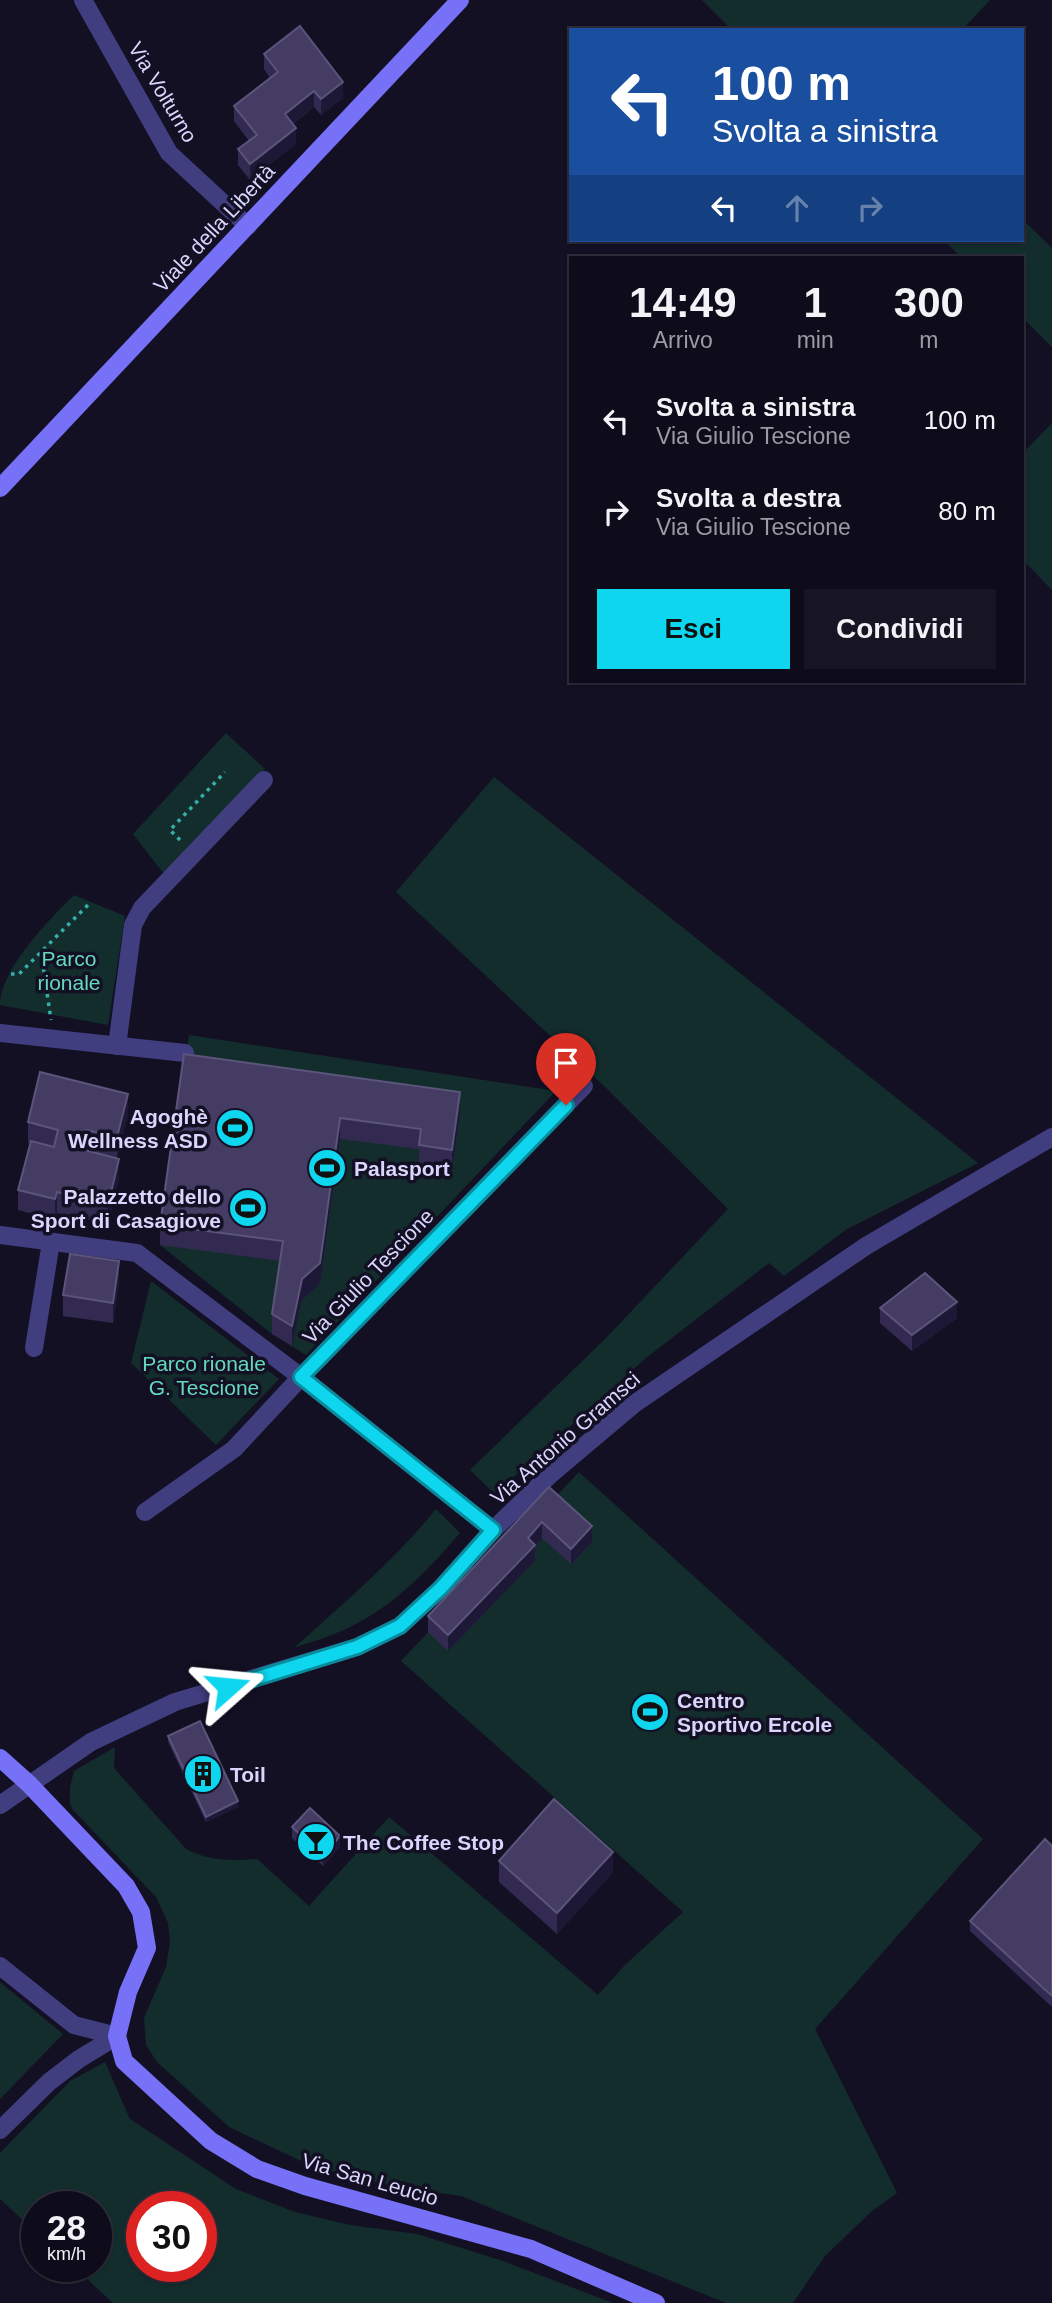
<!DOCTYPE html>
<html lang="it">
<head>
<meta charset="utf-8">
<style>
  body { margin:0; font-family:Arial,sans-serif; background:#171524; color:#f1f3f6; height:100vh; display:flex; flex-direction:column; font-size:26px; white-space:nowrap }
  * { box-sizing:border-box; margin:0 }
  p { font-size:23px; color:#9b9ba3 }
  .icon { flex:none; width:38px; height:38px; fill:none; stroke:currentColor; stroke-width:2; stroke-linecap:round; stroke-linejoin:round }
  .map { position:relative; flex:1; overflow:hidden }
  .panel { position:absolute; left:569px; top:256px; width:455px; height:427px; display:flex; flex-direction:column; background:#0e0c1b; border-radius:0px; box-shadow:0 2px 5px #0004,0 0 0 2px #2e2c3a }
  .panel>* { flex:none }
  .hud { position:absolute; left:569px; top:28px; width:455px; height:214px; border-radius:0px; box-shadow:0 2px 5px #0004,0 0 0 2px #2e2c3a; background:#1a4fa0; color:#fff; overflow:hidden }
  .speed { position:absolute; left:21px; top:2191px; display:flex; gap:14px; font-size:35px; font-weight:700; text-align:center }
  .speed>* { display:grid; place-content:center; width:91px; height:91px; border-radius:50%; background:#0e0c1b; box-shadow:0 2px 5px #0004,0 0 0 2px #2e2c3a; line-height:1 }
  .speed small { font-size:18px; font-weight:400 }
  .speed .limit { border:10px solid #d22; background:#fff; color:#111 }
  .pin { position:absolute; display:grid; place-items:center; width:60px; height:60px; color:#fff; margin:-72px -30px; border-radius:50% 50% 50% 0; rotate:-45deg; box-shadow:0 0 7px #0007 }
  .pin .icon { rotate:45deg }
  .me { position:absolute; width:77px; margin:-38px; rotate:72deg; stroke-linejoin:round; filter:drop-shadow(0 0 5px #0008) }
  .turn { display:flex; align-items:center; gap:24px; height:147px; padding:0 28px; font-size:32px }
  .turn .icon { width:91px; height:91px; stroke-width:2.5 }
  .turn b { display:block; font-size:49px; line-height:60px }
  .lanes { display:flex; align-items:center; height:66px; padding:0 28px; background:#0003; justify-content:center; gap:35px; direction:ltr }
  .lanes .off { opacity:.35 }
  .eta { display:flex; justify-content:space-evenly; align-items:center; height:119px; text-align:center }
  .eta b { font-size:42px; font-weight:800; line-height:49px }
  .button { display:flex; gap:14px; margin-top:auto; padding:14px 28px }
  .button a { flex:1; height:80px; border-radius:0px; background:#0ed6ef; color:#111; font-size:28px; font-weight:800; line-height:80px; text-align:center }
  .button a+a { background:#171524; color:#f1f3f6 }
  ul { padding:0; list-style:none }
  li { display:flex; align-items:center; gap:21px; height:91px; padding:0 28px }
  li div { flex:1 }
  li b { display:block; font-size:26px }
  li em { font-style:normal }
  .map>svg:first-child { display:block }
</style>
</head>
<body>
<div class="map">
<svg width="1052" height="2303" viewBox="0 0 1052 2303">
  <rect width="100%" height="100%" fill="#131024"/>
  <g fill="#132d2d" fill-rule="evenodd">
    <path d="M 702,0 L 990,0 L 962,30 L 732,30 Z"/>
    <path d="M 1022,219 L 1052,248 L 1052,347 L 1022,317 L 1022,257 L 961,257 L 944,240 L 1022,240 Z"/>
    <path d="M 1052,423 L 1052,590 L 1022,559 L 1022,454 Z"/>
    <path d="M 226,733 L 265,769 L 164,874 L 133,834 Z"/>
    <path d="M 494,777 L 978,1163 L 847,1229 L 784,1276 L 769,1263 L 646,1358 L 495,1494 L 470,1470 L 606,1338 L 728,1209 L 605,1087 L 396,892 Z"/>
    <path d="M 74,895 L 125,916 L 108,1025 L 0,1005 C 0,969 49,920 74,895 Z"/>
    <path d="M 189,1035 L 556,1091 L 306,1355 L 272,1334 L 160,1245 Z"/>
    <path d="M 151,1281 L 279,1379 L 216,1445 L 131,1363 Z"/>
    <path d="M 579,1472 L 983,1839 L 815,2029 L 897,2193 L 872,2211 L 825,2256 L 793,2303 L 726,2303 L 461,2196 L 396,2187 L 314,2167 L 229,2127 L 157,2062 L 146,2045 L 144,2018 L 166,1967 L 170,1942 L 168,1923 L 156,1897 L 73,1810 L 70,1804 L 70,1787 L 74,1771 L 115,1747 L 114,1768 L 186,1849 C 209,1861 231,1861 257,1859 L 309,1906 L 389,1817 L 598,1995 L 625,1965 L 683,1912 L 401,1661 Z"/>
    <path d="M 436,1509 L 460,1533 C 410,1591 371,1627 295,1647 C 344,1603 395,1560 436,1509 Z"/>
    <path d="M 0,1982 L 63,2034 L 0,2099 Z"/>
    <path d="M 105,2062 L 130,2119 L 236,2189 L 295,2212 L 350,2225 L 417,2234 L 503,2261 L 613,2303 L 113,2303 L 73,2266 L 96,2266 L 96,2207 L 37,2207 L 37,2233 L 0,2199 L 0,2153 L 70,2081 ZM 142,2207 L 201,2207 L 201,2266 L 142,2266 Z"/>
  </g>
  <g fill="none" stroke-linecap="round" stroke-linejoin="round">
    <g stroke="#36afa9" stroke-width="3.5" stroke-dasharray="3.5 5" stroke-linecap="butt">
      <path d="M 180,840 L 170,830 L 225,772"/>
      <path d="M 41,952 L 51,1020"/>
      <path d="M 11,974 L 19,974 L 91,902"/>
    </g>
    <g stroke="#413e80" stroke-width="18">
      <path d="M 83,0 L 169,153 L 248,226"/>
      <path d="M 0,1033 L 185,1053"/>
      <path d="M 117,1046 L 133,925 L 142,908 L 264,780"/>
      <path d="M 0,1235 L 137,1253 L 301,1377 L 493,1530"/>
      <path d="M 34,1348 L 51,1242"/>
      <path d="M 145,1512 L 234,1449 L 301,1377 L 584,1086"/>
      <path d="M 0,1805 L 91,1742 L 175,1702 L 357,1647 L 400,1626 L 441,1588 L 493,1530 L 551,1474 L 634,1404 L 866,1246 L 1052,1137"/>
      <path d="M 0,1966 L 74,2025 L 117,2036"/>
      <path d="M 0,2130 L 49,2082 L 79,2059 L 117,2036"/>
    </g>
    <g stroke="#7771f7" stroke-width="18">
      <path d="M 0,488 L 460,0"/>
      <path d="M 0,1758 L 29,1784 L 126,1886 L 141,1912 L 147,1948 L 128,1992 L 117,2036 L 124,2061 L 211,2141 L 257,2169 L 305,2186 L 531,2249 L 656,2303"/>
    </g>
  </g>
  <g fill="#322a50">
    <path d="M 264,54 L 343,98 L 321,115 L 314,107 L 293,124 L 296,144 L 250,180 L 238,165 L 238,149 L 249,141 L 234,121 L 234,106 L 270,78 L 264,69 Z"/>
    <path d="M 184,1054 L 460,1112 L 452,1170 L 419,1165 L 419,1149 L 340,1139 L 320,1284 L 302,1300 L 292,1346 L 272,1334 L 272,1314 L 280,1261 L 160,1245 L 160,1225 Z"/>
    <path d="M 128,1115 L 117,1158 L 119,1179 L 108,1225 L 57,1213 L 55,1220 L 18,1210 L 18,1190 L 30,1143 L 28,1143 L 28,1122 Z"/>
    <path d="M 119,1282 L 113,1323 L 63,1316 L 63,1295 Z"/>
    <path d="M 880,1308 L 957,1318 L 912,1351 L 880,1323 Z"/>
    <path d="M 549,1487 L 592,1542 L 571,1564 L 542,1538 L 535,1547 L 535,1561 L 448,1651 L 428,1632 L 428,1616 Z"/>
    <path d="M 168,1736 L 238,1807 L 206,1822 L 168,1742 Z"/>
    <path d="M 292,1827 L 340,1847 L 323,1866 L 292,1838 Z"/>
    <path d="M 1052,1846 L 1052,2007 L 970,1931 L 970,1921 Z"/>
    <path d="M 499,1861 L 613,1872 L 557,1934 L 499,1882 Z"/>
  </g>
  <g fill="#1e1837">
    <path d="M 343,82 L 343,98 L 321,115 L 321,99 Z"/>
    <path d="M 314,91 L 314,107 L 285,130 L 285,114 Z"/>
    <path d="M 296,128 L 296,144 L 250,180 L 250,164 Z"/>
    <path d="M 460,1092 L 460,1112 L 452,1170 L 452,1150 Z"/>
    <path d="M 128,1094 L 128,1115 L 117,1158 L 117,1137 Z"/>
    <path d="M 340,1118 L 340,1139 L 320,1284 L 302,1300 L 292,1346 L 292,1326 Z"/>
    <path d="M 86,1130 L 86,1150 L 81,1149 Z"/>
    <path d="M 119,1159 L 119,1179 L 108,1225 L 108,1205 Z"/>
    <path d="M 57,1192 L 57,1213 L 55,1220 L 55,1199 Z"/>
    <path d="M 119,1261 L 119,1282 L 113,1323 L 113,1303 Z"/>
    <path d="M 957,1302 L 957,1318 L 912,1351 L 912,1335 Z"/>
    <path d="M 542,1522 L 542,1538 L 535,1547 L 535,1561 L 448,1651 L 448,1635 Z"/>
    <path d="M 592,1526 L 592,1542 L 571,1564 L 571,1549 Z"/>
    <path d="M 238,1801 L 238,1807 L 206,1822 L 206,1817 Z"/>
    <path d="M 340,1836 L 340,1847 L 323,1866 L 323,1856 Z"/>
    <path d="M 613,1852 L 613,1872 L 557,1934 L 557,1913 Z"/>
  </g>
  <g fill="#443c63" stroke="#5b547b" stroke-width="2">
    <path d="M 300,26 L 343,82 L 321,99 L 314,91 L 285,114 L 296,128 L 250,164 L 238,149 L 257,135 L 234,106 L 278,72 L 264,54 Z"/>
    <path d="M 184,1054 L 460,1092 L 452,1150 L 419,1145 L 421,1129 L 340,1118 L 320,1263 L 302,1279 L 292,1326 L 272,1314 L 283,1241 L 160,1225 Z"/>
    <path d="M 40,1072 L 128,1094 L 117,1137 L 86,1130 L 81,1149 L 119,1159 L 108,1205 L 57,1192 L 55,1199 L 18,1190 L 31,1141 L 54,1147 L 58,1130 L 28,1122 Z"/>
    <path d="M 70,1254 L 119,1261 L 113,1303 L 63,1295 Z"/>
    <path d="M 925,1273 L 957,1302 L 912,1335 L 880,1308 Z"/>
    <path d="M 549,1487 L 592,1526 L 571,1549 L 542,1522 L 528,1538 L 535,1545 L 448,1635 L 428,1616 Z"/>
    <path d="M 200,1721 L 238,1801 L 206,1817 L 168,1736 Z"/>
    <path d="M 554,1799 L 613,1852 L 557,1913 L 499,1861 Z"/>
    <path d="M 310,1808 L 340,1836 L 323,1856 L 292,1827 Z"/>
    <path d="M 1045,1839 L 1052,1846 L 1052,1996 L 970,1921 Z"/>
  </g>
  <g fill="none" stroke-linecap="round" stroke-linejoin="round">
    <defs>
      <path id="route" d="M 228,1687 L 357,1647 L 400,1626 L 441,1588 L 493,1530 L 301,1377 L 566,1105"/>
    </defs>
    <use href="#route" stroke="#098b9b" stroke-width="18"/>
    <use href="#route" stroke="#0ed6ef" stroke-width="12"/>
  </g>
  <defs>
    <symbol id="stadium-disc" viewBox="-11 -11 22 22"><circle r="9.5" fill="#0ed6ef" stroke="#131024"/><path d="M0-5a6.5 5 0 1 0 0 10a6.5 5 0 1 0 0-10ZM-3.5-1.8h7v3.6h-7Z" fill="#111"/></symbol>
    <symbol id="building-disc" viewBox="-11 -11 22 22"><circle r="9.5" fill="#0ed6ef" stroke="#131024"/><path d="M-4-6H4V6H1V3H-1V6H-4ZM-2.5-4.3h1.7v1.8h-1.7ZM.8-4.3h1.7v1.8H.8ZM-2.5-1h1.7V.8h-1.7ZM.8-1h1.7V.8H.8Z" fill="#111"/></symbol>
    <symbol id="bar-disc" viewBox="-11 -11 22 22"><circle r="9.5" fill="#0ed6ef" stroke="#131024"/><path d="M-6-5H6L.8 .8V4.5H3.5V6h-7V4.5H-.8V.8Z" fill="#111"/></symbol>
  </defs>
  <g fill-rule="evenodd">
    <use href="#stadium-disc" x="213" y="1106" width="44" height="44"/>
    <use href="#stadium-disc" x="305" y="1146" width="44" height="44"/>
    <use href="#stadium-disc" x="226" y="1186" width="44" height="44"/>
    <use href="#stadium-disc" x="628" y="1690" width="44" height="44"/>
    <use href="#building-disc" x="181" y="1752" width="44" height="44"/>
    <use href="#bar-disc" x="294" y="1820" width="44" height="44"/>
  </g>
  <g text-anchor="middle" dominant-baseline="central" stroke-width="7" stroke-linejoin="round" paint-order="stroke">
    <g font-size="21" fill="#dad5fd" stroke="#131024">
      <text transform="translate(163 92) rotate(59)">Via Volturno</text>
      <text transform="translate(214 228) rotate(-47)">Viale della Libertà</text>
      <text transform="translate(368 1276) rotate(-46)">Via Giulio Tescione</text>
      <text transform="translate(565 1438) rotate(-41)">Via Antonio Gramsci</text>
      <text transform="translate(370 2179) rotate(16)">Via San Leucio</text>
    </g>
    <g font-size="21" fill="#65d9bd" stroke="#131024">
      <text x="69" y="958">Parco<tspan x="69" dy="24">rionale</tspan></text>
      <text x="204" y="1363">Parco rionale<tspan x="204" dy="24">G. Tescione</tspan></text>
    </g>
    <g font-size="21" font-weight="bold" fill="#dad5fd" stroke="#131024" text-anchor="start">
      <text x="208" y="1116" text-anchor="end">Agoghè<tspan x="208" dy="24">Wellness ASD</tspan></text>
      <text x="354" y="1168">Palasport</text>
      <text x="221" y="1196" text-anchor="end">Palazzetto dello<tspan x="221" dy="24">Sport di Casagiove</tspan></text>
      <text x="677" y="1700">Centro<tspan x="677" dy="24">Sportivo Ercole</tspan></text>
      <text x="230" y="1774">Toil</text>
      <text x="343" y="1842">The Coffee Stop</text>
    </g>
  </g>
</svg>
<div class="speed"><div>28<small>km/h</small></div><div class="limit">30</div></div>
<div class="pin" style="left:566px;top:1105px;background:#d93025"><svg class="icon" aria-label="arrive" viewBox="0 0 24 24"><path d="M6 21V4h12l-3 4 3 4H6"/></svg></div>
<svg class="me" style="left:228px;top:1687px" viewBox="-20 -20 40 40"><path d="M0-17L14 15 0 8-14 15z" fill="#0ed6ef" stroke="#fff" stroke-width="4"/></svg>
<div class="hud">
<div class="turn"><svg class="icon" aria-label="left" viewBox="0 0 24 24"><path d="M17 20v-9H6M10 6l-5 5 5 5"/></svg><div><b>100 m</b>Svolta a sinistra</div></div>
<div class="lanes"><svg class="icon" aria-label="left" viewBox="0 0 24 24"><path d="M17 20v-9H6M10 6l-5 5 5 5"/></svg><svg class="icon off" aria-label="ahead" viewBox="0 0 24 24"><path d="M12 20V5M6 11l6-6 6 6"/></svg><svg class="icon off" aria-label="right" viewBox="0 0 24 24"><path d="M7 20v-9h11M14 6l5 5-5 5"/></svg></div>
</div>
<section class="panel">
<div class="eta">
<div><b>14:49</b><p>Arrivo</p></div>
<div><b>1</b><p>min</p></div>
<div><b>300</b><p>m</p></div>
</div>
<ul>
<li><svg class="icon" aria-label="left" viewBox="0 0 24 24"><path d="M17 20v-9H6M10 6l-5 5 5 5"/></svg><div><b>Svolta a sinistra</b><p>Via Giulio Tescione</p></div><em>100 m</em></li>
<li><svg class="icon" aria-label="right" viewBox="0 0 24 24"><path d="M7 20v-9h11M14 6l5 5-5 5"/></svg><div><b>Svolta a destra</b><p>Via Giulio Tescione</p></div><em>80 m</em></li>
</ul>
<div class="button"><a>Esci</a><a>Condividi</a></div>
</section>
</div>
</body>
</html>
